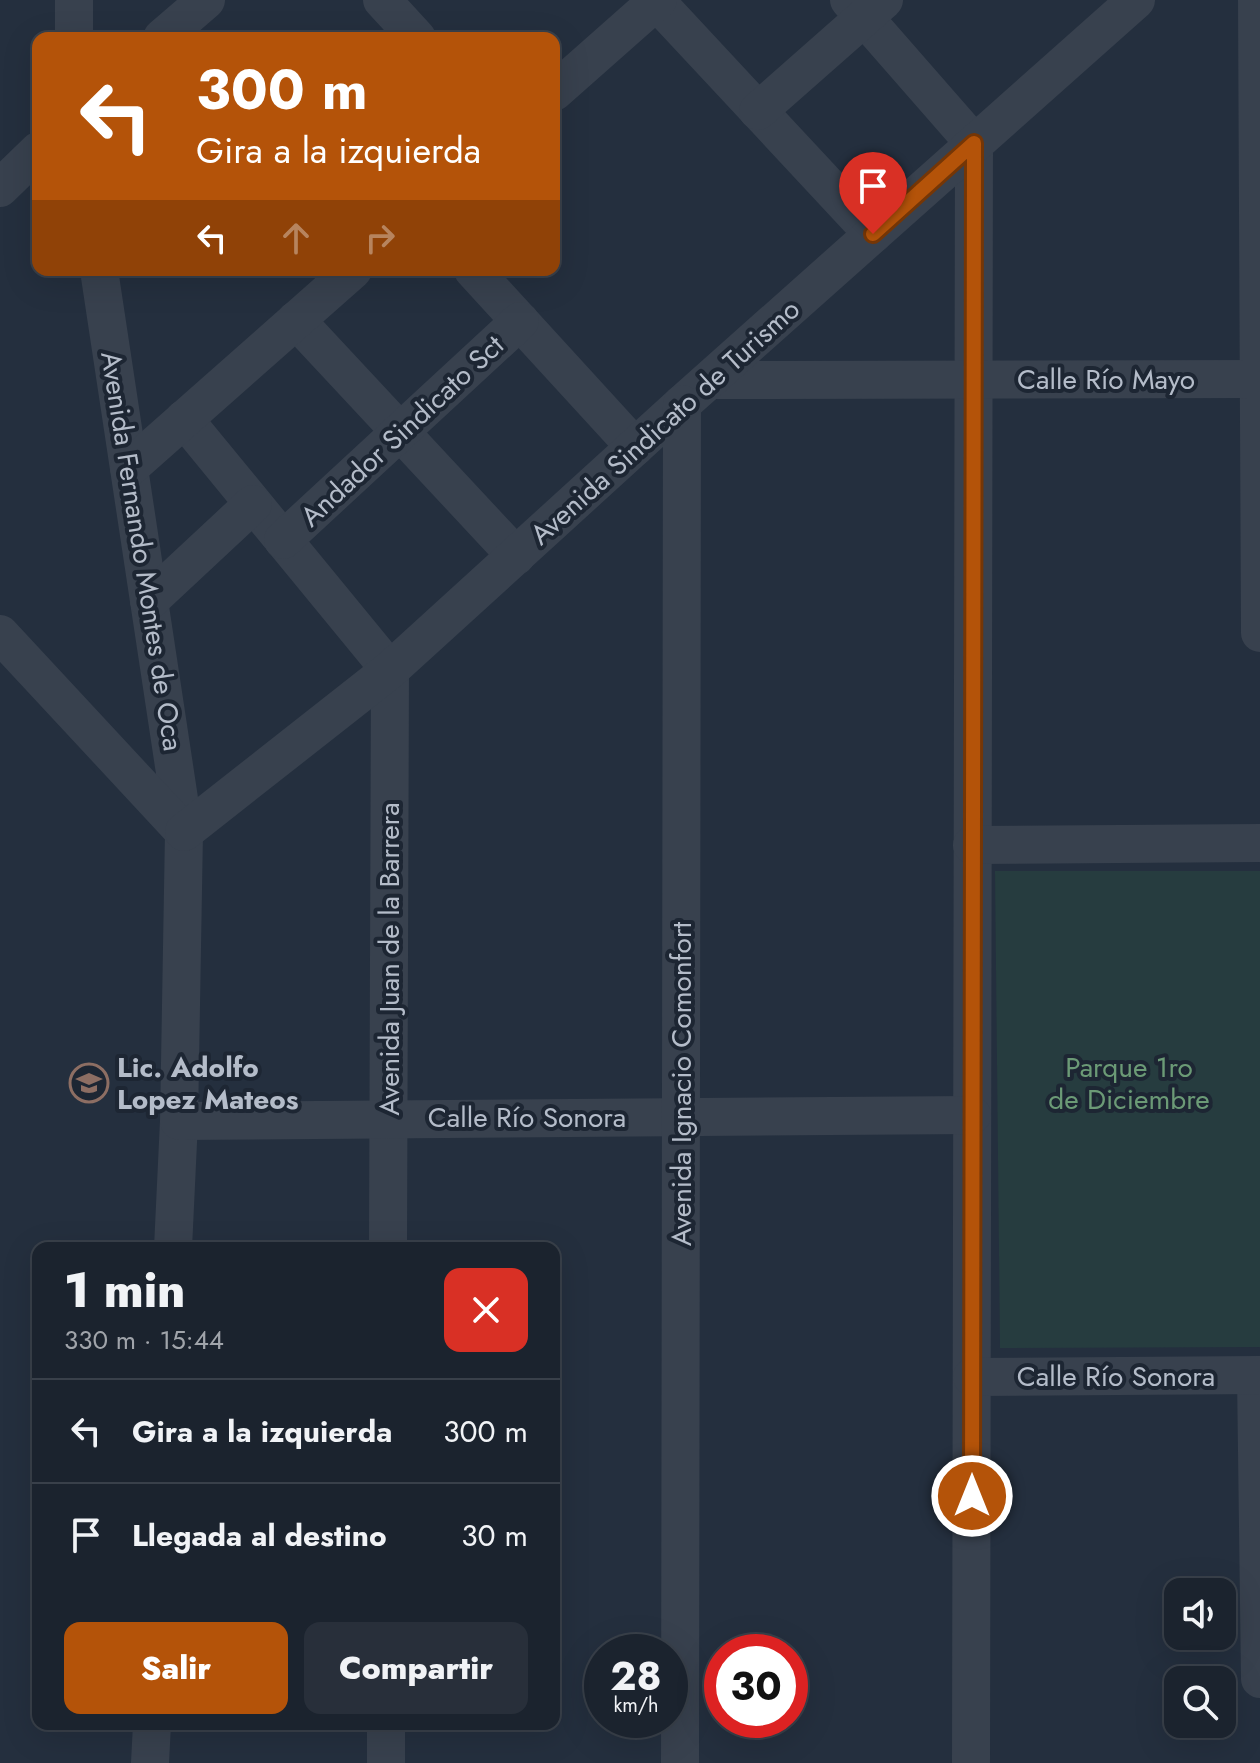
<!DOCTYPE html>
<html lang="es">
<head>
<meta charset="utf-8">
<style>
  body { margin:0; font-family:Jost,sans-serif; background:#282f3a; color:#f1f3f6; height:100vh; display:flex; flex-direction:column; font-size:30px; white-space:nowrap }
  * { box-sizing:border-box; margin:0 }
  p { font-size:26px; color:#a0a4aa }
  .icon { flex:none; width:44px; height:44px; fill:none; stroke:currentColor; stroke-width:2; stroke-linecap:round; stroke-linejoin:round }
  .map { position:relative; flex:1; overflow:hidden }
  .drawer { position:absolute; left:32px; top:1242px; width:528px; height:488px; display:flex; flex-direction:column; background:#1b232e; border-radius:16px; box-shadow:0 8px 32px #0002,0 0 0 2px #39404a }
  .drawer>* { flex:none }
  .hud { position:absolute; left:32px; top:32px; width:528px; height:244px; border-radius:16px; box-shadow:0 8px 32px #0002,0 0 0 2px #39404a; background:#b45309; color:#fff; overflow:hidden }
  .controls { position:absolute; left:1164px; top:1578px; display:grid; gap:16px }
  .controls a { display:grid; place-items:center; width:72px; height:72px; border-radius:16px; background:#1b232e; box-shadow:0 8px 32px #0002,0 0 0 2px #39404a; font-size:40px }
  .speed { position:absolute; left:584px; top:1634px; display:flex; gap:16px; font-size:40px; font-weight:700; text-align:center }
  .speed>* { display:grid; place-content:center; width:104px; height:104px; border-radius:50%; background:#1b232e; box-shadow:0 8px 32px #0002,0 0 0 2px #39404a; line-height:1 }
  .speed small { font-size:20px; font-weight:400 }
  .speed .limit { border:12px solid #d22; background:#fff; color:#111 }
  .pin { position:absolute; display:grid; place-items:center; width:68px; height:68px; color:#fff; margin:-82px -34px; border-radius:50% 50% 50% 0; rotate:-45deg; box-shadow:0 0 8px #0007 }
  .pin .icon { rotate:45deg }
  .me { position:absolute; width:88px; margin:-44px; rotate:0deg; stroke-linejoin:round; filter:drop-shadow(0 0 6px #0008) }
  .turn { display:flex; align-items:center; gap:28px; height:168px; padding:0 32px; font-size:36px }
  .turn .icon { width:104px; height:104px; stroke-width:2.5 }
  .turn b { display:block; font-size:56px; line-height:68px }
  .lanes { display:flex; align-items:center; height:76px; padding:0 32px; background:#0003; justify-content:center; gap:40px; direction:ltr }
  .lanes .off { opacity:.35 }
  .round { display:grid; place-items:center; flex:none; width:84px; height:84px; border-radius:16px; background:#282f3a }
  .overview { display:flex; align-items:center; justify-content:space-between; height:136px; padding:0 32px }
  h1 { font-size:48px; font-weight:800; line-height:60px }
  .primary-button { display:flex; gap:16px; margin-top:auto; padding:16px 32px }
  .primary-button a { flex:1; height:92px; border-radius:16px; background:#b45309; color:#fff; font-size:32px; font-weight:800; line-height:92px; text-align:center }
  .primary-button a+a { background:#282f3a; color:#f1f3f6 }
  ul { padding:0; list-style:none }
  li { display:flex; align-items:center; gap:24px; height:104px; padding:0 32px; border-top:2px solid #39404a }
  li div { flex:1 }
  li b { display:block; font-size:30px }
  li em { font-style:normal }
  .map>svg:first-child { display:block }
</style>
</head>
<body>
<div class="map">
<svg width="1260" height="1763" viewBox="0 0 1260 1763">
  <rect width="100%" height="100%" fill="#242f3e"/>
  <path fill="#263c3f" d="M 995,871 L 1260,871 L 1260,1347 L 1000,1348 Z"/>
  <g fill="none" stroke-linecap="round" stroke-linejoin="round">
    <g stroke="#38414e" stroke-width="38">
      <path d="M 74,0 L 74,38"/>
      <path d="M 382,0 L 417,38"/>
      <path d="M 655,0 L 873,234"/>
      <path d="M 849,0 L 974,143 L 971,1763"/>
      <path d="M 1257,0 L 1260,633"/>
      <path d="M 162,38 L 206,0"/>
      <path d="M 554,92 L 658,0"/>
      <path d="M 758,111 L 884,0"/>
      <path d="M 0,188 L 38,151"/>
      <path d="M 99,270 L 184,832 L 179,1121 L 173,1248"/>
      <path d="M 473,270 L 635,447"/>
      <path d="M 296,320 L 516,556"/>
      <path d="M 712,380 L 1260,379"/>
      <path d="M 184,419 L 390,670 L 388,1248"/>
      <path d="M 129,468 L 353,270"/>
      <path d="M 283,540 L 520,321"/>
      <path d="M 149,601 L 253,504"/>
      <path d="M 0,634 L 184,832"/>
      <path d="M 184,832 L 390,670 L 682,404 L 1136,0"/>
      <path d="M 972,845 L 1260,843"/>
      <path d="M 179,1121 L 972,1115"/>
      <path d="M 1256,1375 L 1260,1679"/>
      <path d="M 972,1377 L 1260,1375"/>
      <path d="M 150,1763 L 152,1724"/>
      <path d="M 386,1763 L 386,1724"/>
      <path d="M 680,1763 L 682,404"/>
    </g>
  </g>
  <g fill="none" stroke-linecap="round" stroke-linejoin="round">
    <defs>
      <path id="route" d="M 873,234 L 974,143 L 972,1496"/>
    </defs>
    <use href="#route" stroke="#753606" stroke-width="20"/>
    <use href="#route" stroke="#b45309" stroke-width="14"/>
  </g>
  <defs>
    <symbol id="school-ring" viewBox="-11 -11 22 22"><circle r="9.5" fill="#1d2633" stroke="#8d6e63" stroke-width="1.5"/><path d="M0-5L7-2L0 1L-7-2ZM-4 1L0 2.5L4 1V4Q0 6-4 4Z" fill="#8d6e63"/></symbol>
  </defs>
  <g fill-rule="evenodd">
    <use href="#school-ring" x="67" y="1061" width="44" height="44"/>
  </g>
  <g text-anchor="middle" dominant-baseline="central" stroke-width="8" stroke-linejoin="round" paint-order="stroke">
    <g font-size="28" fill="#b4bcc9" stroke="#1d2633">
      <text x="1106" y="379">Calle Río Mayo</text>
      <text transform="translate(665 422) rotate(-42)">Avenida Sindicato de Turismo</text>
      <text transform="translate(402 431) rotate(-43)">Andador Sindicato Sct</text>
      <text transform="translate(142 551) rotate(81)">Avenida Fernando Montes de Oca</text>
      <text transform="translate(389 959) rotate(-90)">Avenida Juan de la Barrera</text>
      <text transform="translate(681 1084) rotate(-90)">Avenida Ignacio Comonfort</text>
      <text x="527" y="1117">Calle Río Sonora</text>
      <text x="1116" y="1376">Calle Río Sonora</text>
    </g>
    <g font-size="28" font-weight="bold" fill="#b4bcc9" stroke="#1d2633" text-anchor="start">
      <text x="117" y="1067">Lic. Adolfo<tspan x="117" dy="32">Lopez Mateos</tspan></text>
    </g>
    <g font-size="28" fill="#6b9a76" stroke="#1d2633">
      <text x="1129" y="1067">Parque 1ro<tspan x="1129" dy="32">de Diciembre</tspan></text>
    </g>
  </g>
</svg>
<div class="controls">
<a><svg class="icon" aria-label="sound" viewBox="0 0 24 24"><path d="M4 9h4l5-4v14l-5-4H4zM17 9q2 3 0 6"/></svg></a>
<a><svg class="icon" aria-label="search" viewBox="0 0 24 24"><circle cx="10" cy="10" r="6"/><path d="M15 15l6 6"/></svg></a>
</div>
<div class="speed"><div>28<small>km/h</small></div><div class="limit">30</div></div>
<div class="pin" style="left:873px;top:234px;background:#d93025"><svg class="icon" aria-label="arrive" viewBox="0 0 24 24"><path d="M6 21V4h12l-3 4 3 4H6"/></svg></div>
<svg class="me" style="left:972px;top:1496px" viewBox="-20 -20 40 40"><circle r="17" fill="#b45309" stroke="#fff" stroke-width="3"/><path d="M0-11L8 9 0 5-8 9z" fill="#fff"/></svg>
<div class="hud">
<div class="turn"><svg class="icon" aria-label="left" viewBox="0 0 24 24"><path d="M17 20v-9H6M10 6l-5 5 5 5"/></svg><div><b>300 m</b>Gira a la izquierda</div></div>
<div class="lanes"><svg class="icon" aria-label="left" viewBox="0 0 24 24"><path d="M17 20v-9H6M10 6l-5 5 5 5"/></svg><svg class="icon off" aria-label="ahead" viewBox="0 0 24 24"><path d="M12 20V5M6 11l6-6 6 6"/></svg><svg class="icon off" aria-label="right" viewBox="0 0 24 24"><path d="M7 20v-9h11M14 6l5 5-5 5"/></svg></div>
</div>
<section class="drawer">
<div class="overview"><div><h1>1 min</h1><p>330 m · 15:44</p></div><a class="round" style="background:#d93025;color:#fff"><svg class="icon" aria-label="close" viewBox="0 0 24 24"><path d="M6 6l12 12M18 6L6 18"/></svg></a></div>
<ul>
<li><svg class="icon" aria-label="left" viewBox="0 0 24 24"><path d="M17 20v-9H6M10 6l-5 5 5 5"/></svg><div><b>Gira a la izquierda</b></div><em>300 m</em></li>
<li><svg class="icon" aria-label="arrive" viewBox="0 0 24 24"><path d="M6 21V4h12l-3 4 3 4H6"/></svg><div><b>Llegada al destino</b></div><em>30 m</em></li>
</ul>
<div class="primary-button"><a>Salir</a><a>Compartir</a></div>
</section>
</div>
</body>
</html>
